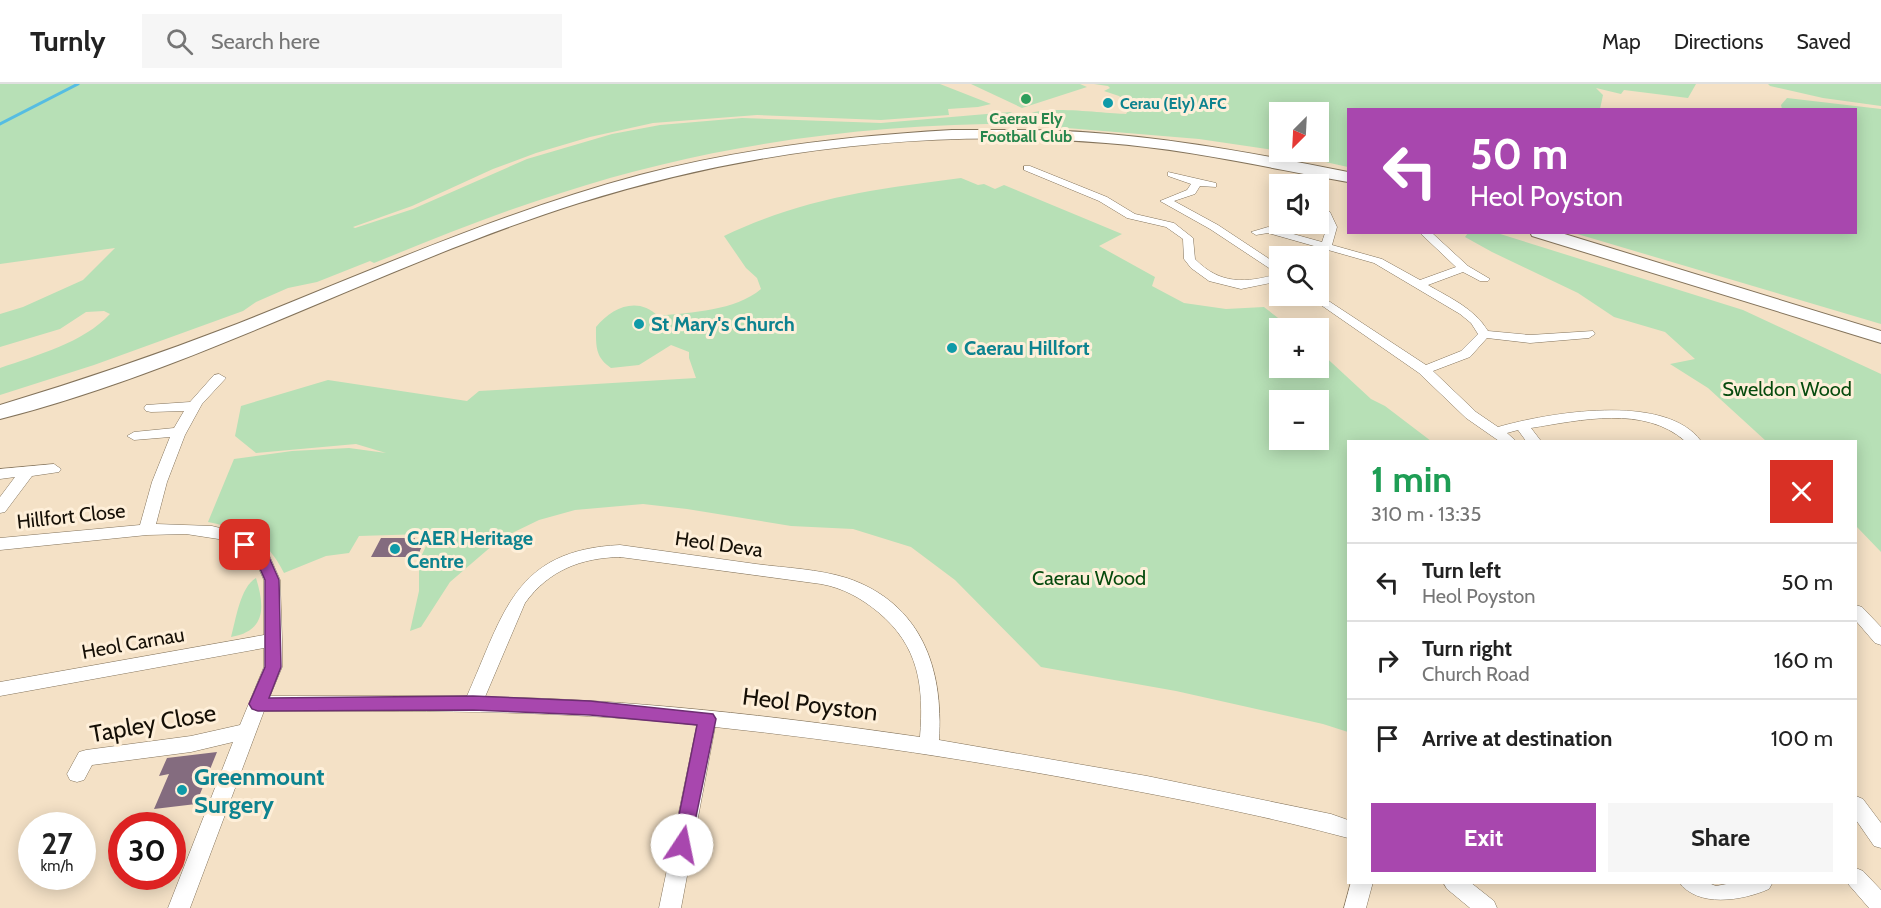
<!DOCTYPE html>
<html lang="en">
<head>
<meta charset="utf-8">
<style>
  body { margin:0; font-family:Cabin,sans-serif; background:#f6f6f6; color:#222; height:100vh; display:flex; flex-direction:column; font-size:22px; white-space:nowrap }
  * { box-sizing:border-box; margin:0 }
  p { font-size:20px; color:#767676 }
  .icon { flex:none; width:33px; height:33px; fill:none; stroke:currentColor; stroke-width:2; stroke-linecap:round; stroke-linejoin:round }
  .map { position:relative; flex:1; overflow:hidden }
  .details { position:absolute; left:1347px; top:356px; width:510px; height:444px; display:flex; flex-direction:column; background:#fff; border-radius:0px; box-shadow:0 3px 15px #0003 }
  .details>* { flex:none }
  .banner { position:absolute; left:1347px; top:24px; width:510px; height:126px; border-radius:0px; box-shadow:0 3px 15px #0003; background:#a847ae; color:#fff; overflow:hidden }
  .needle { width:39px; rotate:204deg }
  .fabs { position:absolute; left:1269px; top:18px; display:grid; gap:12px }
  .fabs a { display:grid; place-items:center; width:60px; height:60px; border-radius:0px; background:#fff; box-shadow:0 3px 15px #0003; font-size:30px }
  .speed { position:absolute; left:18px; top:728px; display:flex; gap:12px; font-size:30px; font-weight:700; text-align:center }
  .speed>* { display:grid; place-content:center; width:78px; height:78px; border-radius:50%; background:#fff; box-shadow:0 3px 15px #0003; line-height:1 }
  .speed small { font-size:15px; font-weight:400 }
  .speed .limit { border:9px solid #d22; background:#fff; color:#111 }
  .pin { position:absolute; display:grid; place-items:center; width:51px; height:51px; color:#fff; margin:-26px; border-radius:12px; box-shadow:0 3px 9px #0006 }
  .me { position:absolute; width:66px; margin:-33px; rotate:11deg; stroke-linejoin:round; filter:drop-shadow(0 0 4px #0008) }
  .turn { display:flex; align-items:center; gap:21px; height:126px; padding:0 24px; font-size:27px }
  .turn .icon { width:78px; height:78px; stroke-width:2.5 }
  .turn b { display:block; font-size:42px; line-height:51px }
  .round { display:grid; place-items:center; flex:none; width:63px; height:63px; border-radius:0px; background:#f6f6f6 }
  .headline { display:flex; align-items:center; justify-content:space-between; height:102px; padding:0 24px }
  h1 { font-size:36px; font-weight:700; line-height:45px; color:#1e9e55 }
  .button { display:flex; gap:12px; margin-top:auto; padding:12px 24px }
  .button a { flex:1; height:69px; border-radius:0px; background:#a847ae; color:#fff; font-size:24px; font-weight:700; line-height:69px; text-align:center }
  .button a+a { background:#f6f6f6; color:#222 }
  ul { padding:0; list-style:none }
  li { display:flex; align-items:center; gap:18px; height:78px; padding:0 24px; border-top:2px solid #e0e0e0 }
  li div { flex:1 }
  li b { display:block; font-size:22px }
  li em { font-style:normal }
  header { display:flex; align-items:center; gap:36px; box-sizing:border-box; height:84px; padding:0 30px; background:#fff; border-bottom:2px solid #e0e0e0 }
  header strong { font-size:28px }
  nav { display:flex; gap:33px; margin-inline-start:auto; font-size:21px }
  .search { width:420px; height:54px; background:#f6f6f6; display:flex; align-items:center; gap:15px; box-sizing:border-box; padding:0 21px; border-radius:0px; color:#767676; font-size:22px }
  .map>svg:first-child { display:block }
</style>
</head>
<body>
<header>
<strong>Turnly</strong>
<div class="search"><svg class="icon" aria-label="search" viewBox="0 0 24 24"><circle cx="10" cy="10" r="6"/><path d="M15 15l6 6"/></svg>Search here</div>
<nav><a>Map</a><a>Directions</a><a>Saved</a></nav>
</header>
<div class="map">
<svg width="1881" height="824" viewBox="0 0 1881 824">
  <rect width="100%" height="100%" fill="#f4e1c6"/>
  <g fill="#b7e0b6" fill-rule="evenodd">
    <path d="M 0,0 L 940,0 L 991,20 L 978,23 L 948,25 L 949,31 L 881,36 L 757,31 L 653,39 L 590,53 L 536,69 L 493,85 L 412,122 L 353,143 L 355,144 L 413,125 L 527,75 L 612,50 L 660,41 L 742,34 L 881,39 L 1010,28 L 1039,40 C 878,38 714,59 561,109 C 497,129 436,154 374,179 L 370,177 L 317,198 L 288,204 L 256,218 L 243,227 L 94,281 L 0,311 L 0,284 C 37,271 83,259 110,230 L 104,227 L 86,228 L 60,245 L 0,263 L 0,230 L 23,223 L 83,196 L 115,164 L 0,180 Z"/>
    <path d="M 971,0 L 1080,0 L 1087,3 L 1022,24 Z"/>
    <path d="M 1094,0 L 1696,0 L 1688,14 L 1624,6 L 1621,10 L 1596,4 L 1603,11 L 1600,25 L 1348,26 L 1348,83 L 1280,68 L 1318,68 L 1318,28 L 1280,28 L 1280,67 L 1199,55 L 1055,43 L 1027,32 C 1038,20 1107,30 1126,30 L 1128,27 L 1121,23 L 1130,21 L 1119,12 L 1104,7 L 1110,4 L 1108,2 Z"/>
    <path d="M 1768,0 L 1881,0 L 1881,22 L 1823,14 L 1770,2 Z"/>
    <path d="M 1787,14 L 1881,25 L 1881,240 L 1574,149 L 1856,148 L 1856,26 L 1782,25 L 1781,21 Z"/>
    <path d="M 961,94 L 978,101 L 984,100 L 995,105 L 1004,101 L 1122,150 L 1099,162 L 1155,193 L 1152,202 L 1184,219 L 1226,225 L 1264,223 L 1291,244 L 1280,244 L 1280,284 L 1318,284 L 1319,267 L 1371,315 L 1385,322 L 1431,357 L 1348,357 L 1348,648 L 1323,640 L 1176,607 L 1041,583 L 955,496 L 911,463 L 853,445 L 791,442 L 687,425 L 643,420 L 575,426 L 539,436 L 500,455 L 450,498 L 421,543 L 410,547 L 419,507 L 419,477 L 426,462 L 425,450 L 359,452 L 349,469 L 326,472 L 284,489 C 266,453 245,446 208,438 L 234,375 L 292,367 L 349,364 L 386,369 L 356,360 L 256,369 L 235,352 L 241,322 L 328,296 L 467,317 L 479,307 L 696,294 L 689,274 L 689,268 L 671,261 L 639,281 L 611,284 C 595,273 596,262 596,243 C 612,223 638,212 658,232 C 692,228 735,227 761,205 L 757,194 L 746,184 L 724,152 C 803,114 876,105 961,94 ZM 1280,316 L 1318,316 L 1318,356 L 1280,356 Z"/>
    <path d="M 1468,149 L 1497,149 L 1743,226 L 1881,290 L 1881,468 L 1856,442 L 1856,357 L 1766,357 L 1708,304 L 1670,280 L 1695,275 L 1665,248 L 1614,233 L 1578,209 L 1492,168 L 1465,153 Z"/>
    <path d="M 256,494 C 265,523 266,547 231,553 C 236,536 240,503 256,494 Z"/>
  </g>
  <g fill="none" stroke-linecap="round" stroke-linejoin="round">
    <path stroke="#56bde2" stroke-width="3" d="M 0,40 L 78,0"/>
  </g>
  <g fill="#846c7f">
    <path d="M 381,454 L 415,454 L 412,460 L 423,460 L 417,473 L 371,473 Z"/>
    <path d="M 217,668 L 196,720 L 154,725 L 169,690 L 159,692 L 167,674 Z"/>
  </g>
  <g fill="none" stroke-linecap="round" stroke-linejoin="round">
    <defs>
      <g id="street">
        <path d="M 1024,82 L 1030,82 L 1107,113 L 1135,130 L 1174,139 L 1193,154 L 1195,175 C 1220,201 1246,199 1278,190 L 1210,145 L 1160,117 L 1187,106 L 1191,100 L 1168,92 L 1168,88 L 1216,99 L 1216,103 L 1200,102 L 1195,110 L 1174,117 L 1218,141 L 1280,182 L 1280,197 L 1241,205 L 1209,197 L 1191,184 L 1184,175 L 1183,155 L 1166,143 L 1127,134 L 1099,117 L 1024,86 Z"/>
        <path d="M 1318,122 L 1330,128 L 1337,143 L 1332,161 L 1382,175 L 1420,196 L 1456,183 L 1419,148 L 1431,148 L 1468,182 L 1490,195 L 1488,197 L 1480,197 L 1463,188 L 1428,201 C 1450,214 1474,224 1488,247 L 1530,251 L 1593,247 L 1595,250 L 1589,254 L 1530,259 L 1487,254 L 1470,273 L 1433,287 L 1476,328 L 1498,343 C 1547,329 1665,308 1701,357 L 1685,357 C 1644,321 1581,336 1531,344 L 1541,357 L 1526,357 L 1518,346 L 1507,349 L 1516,357 L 1499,357 L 1466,334 L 1419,289 L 1308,212 L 1318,210 L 1426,281 L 1461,267 L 1478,250 L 1471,239 L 1460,230 L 1374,179 L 1268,149 L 1256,151 L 1251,148 L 1268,143 L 1322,158 L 1327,143 L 1318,130 Z"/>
        <path d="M 219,290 L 226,294 L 202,320 L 185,351 L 167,398 L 156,440 L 212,442 L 236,448 L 269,471 L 280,496 L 282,556 L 282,583 L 270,612 L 467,612 C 504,529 514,466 620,461 C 665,467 711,474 756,480 C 787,484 818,485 847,494 C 921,519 944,584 939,656 L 1147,692 L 1331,730 L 1348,736 L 1348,754 C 1270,733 1190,717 1109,702 C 979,677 847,657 715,643 L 681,824 L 659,824 L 697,641 C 553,625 408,627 264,627 L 190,824 L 168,824 L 233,658 L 191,668 L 92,681 L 84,696 L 77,698 L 70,696 L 67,690 L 79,668 L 86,666 L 191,652 L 240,641 L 264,583 L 264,564 L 0,612 L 0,598 L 264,551 L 264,496 L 256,478 L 225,456 L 186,450 L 147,451 L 0,466 L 0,454 L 140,441 L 152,398 L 170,353 L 134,356 L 127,352 L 134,348 L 174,344 L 184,327 L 151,328 L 146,327 L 144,324 L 146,321 L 190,318 L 214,291 ZM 620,473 L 821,500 C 843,504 861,514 878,528 C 919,562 924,602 920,653 C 776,632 631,615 485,613 L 525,519 C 549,486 581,474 620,473 Z"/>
        <path d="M 54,380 L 61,385 L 59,388 L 32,392 L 5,428 L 0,429 L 0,413 L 15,393 L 0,395 L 0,385 Z"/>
        <path d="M 1856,521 L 1862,523 L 1881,543 L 1881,561 L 1875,559 L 1856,537 Z"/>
        <path d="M 1856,712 L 1863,715 L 1881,739 L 1881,764 L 1874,762 L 1856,736 Z"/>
        <path d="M 1856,784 L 1863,787 L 1881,806 L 1881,824 L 1869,824 L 1849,801 L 1847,798 L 1856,798 Z"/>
        <path d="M 1351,798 L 1373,798 L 1366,824 L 1344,824 Z"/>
        <path d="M 1443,798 L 1470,798 L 1494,817 L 1497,824 L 1470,824 L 1447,805 Z"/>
        <path d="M 1679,798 L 1706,798 L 1716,802 L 1737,798 L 1773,798 L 1769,805 C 1742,817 1697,824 1679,798 Z"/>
      </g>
      <g id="primary">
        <path d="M 952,46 C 1004,46 1056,45 1108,50 C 1189,57 1268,72 1348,88 L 1348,98 C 1268,84 1188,65 1106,59 C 928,44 749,66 579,119 C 383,181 200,284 0,335 L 0,321 C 80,297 159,270 237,240 C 370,187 502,128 640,91 C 743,64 847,52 952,46 Z"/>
        <path d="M 1530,148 L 1558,148 L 1881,247 L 1881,259 L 1532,152 Z"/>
      </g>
    </defs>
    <use href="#street" stroke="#83735b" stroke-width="1"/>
    <use href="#primary" stroke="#83735b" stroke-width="2"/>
    <use href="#street" fill="#fff" fill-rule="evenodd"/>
    <use href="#primary" fill="#fff" fill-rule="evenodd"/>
  </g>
  <path fill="#a847ae" stroke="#6d2e71" stroke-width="1.5" d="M 245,456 L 268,471 L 279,496 L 281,583 L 269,614 L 473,612 L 590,617 L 713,630 L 716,635 L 689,767 L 682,770 L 676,767 L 673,761 L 697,641 L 590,631 L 473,626 L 258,627 L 252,625 L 249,620 L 265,583 L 265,496 L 257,478 L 238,461 Z"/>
  <circle fill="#2e9e5b" stroke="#feefd9" stroke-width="2" cx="1026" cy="15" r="6"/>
  <g fill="#0f9aa8" stroke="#feefd9" stroke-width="2">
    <circle cx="1108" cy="19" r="6"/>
    <circle cx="639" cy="240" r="6"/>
    <circle cx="952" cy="264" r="6"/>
    <circle cx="395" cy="465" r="6"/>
    <circle cx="182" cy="706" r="6"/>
  </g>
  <g text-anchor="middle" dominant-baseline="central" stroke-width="6" stroke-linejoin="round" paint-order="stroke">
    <g font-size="16" font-weight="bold" fill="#0d838f" stroke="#feefd9" text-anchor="start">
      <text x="1120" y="19">Cerau (Ely) AFC</text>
    </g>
    <g font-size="16" font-weight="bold" fill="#27864d" stroke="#feefd9">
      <text x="1026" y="34">Caerau Ely<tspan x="1026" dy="18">Football Club</tspan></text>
    </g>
    <g font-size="20" font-weight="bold" fill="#0d838f" stroke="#feefd9" text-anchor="start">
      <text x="651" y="240">St Mary's Church</text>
      <text x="964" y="264">Caerau Hillfort</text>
      <text x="407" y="454">CAER Heritage<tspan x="407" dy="23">Centre</tspan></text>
    </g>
    <g font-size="20" fill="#064a0d" stroke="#feefd9">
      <text x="1787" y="305">Sweldon Wood</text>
      <text x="1089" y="494">Caerau Wood</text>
    </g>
    <g font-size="20" fill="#150f06" stroke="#feefd9">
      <text transform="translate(71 432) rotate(-6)">Hillfort Close</text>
      <text transform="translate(719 460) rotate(8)">Heol Deva</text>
      <text transform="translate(133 559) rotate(-10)">Heol Carnau</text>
    </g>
    <g font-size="24" fill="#150f06" stroke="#feefd9">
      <text transform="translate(810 620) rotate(7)">Heol Poyston</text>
      <text transform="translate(153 639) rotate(-10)">Tapley Close</text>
    </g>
    <g font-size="24" font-weight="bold" fill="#0d838f" stroke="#feefd9" text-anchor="start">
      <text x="194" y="692">Greenmount<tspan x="194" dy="28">Surgery</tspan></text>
    </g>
  </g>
</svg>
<div class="fabs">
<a><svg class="needle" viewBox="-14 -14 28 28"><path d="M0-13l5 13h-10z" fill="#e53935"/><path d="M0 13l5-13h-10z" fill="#767676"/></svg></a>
<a><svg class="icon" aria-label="sound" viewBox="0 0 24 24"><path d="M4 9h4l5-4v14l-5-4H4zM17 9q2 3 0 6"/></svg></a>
<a><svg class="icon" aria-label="search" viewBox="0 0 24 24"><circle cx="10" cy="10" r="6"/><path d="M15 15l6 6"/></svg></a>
<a>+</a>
<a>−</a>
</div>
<div class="speed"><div>27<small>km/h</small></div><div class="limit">30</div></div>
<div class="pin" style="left:245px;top:461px;background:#d93025"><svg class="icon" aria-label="arrive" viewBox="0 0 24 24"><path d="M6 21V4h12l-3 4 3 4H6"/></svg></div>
<svg class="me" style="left:682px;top:761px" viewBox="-20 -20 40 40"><circle r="19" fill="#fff"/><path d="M0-13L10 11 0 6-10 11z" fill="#a847ae"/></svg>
<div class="banner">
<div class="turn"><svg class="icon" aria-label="left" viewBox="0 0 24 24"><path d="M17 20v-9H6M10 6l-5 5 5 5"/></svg><div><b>50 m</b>Heol Poyston</div></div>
</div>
<section class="details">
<div class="headline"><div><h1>1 min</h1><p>310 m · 13:35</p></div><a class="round" style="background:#d93025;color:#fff"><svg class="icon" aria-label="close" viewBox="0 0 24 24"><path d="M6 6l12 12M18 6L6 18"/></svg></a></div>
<ul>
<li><svg class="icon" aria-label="left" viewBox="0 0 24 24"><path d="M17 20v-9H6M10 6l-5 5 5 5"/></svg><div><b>Turn left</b><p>Heol Poyston</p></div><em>50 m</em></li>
<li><svg class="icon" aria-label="right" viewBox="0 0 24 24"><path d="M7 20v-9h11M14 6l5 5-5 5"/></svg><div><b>Turn right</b><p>Church Road</p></div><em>160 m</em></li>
<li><svg class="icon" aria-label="arrive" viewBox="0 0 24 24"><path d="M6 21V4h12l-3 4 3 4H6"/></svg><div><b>Arrive at destination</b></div><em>100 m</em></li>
</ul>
<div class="button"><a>Exit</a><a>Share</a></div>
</section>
</div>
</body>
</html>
